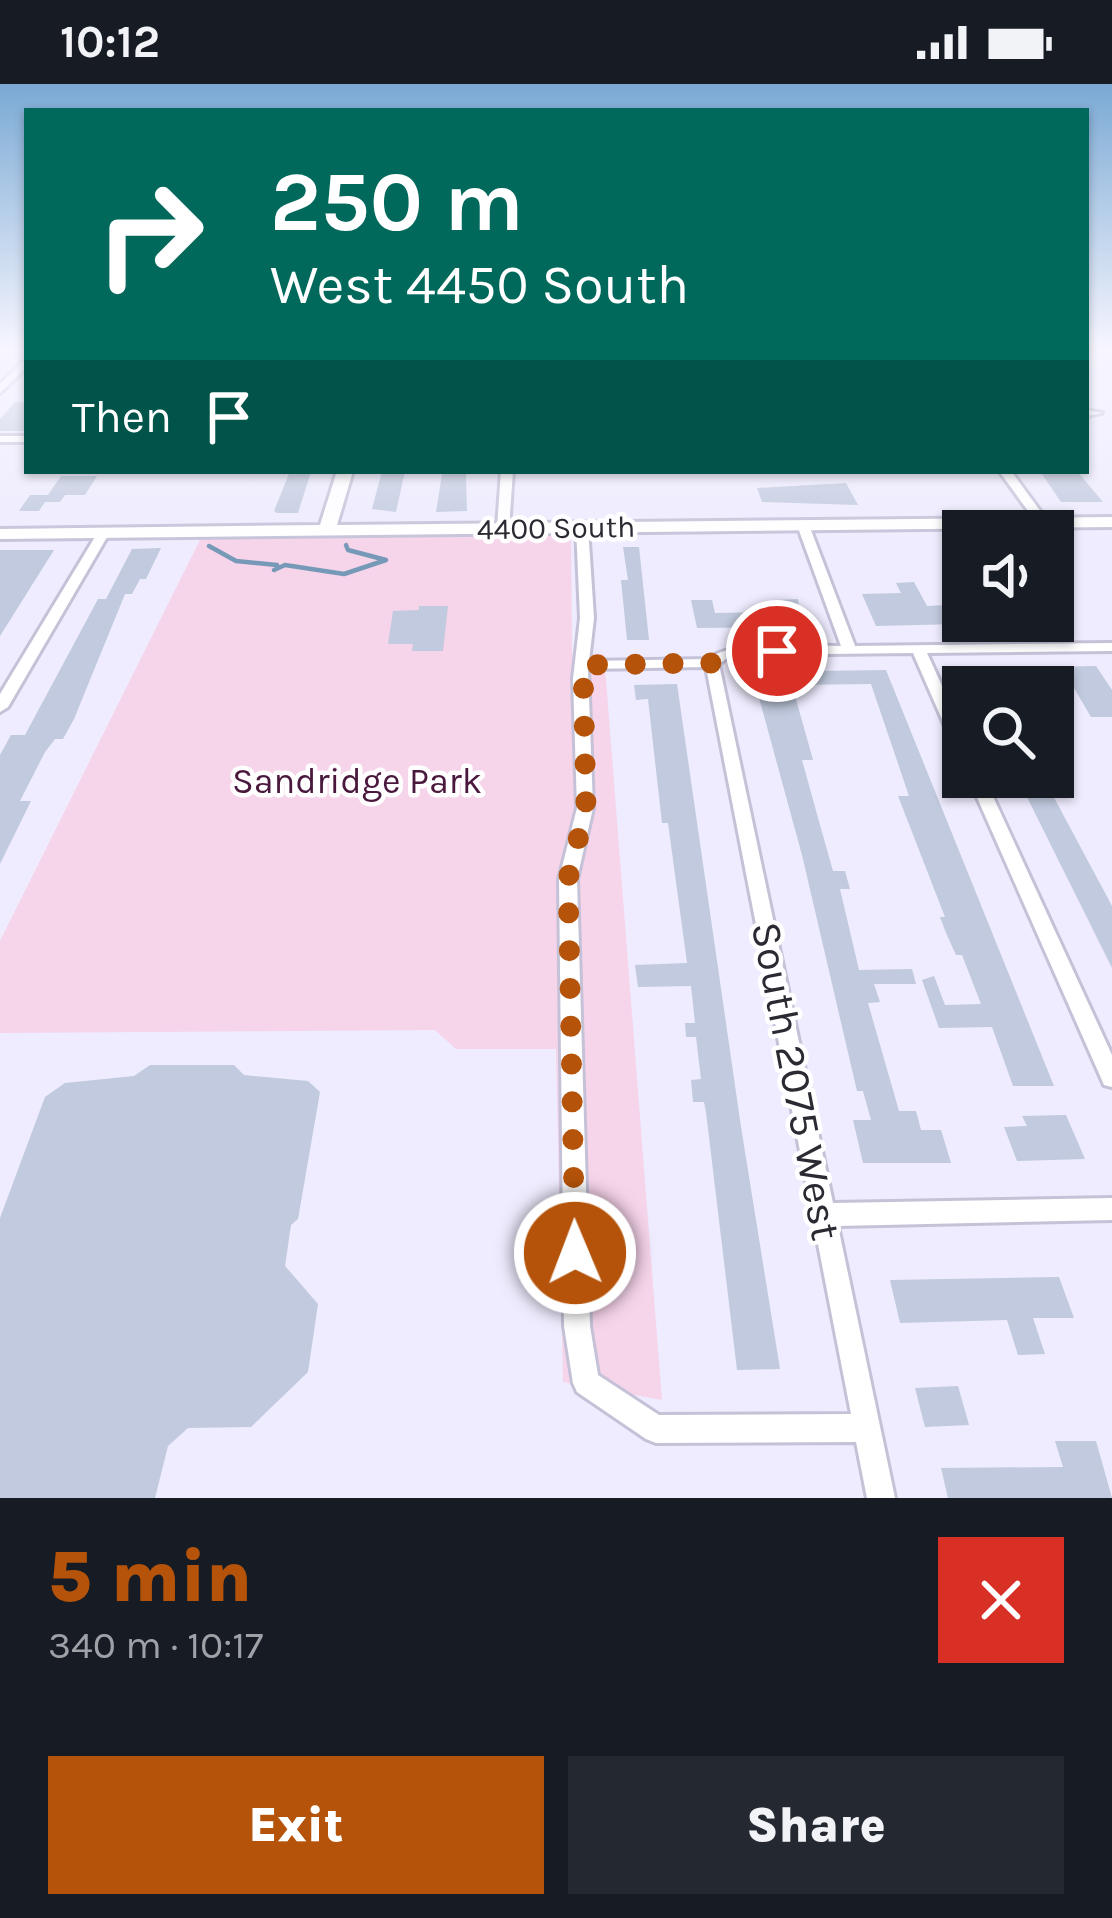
<!DOCTYPE html>
<html lang="en">
<head>
<meta charset="utf-8">
<style>
  body { margin:0; font-family:Karla,sans-serif; background:#242831; color:#f1f3f6; height:100vh; display:flex; flex-direction:column; font-size:45px; white-space:nowrap }
  * { box-sizing:border-box; margin:0 }
  p { font-size:39px; color:#9ea1a6 }
  .icon { flex:none; width:66px; height:66px; fill:none; stroke:currentColor; stroke-width:2; stroke-linecap:round; stroke-linejoin:round }
  .map { position:relative; height:1414px; overflow:hidden }
  .drawer { display:flex; flex-direction:column; background:#171b24; flex:1 }
  .drawer>* { flex:none }
  .guide { position:absolute; left:24px; top:24px; width:1065px; height:366px; border-radius:0px; box-shadow:0 3px 9px #0004; background:#00695c; color:#fff; overflow:hidden }
  .controls { position:absolute; left:942px; top:426px; display:grid; gap:24px }
  .controls a { display:grid; place-items:center; width:132px; height:132px; border-radius:0px; background:#171b24; box-shadow:0 3px 9px #0004; font-size:60px }
  .pin { position:absolute; display:grid; place-items:center; width:102px; height:102px; color:#fff; margin:-51px; border:6px solid #fff; border-radius:50%; box-shadow:0 3px 12px #0007 }
  .me { position:absolute; width:132px; margin:-66px; rotate:359deg; stroke-linejoin:round; filter:drop-shadow(0 0 9px #0008) }
  .turn { display:flex; align-items:center; gap:42px; height:252px; padding:0 48px; font-size:54px }
  .turn .icon { width:156px; height:156px; stroke-width:2.5 }
  .turn b { display:block; font-size:84px; line-height:102px }
  .then { display:flex; align-items:center; height:114px; padding:0 48px; background:#0003; gap:24px; font-size:45px }
  .round { display:grid; place-items:center; flex:none; width:126px; height:126px; border-radius:0px; background:#242831 }
  .headline { display:flex; align-items:center; justify-content:space-between; height:204px; padding:0 48px }
  h1 { font-size:72px; font-weight:800; line-height:90px; color:#b45309 }
  .primary-button { display:flex; gap:24px; margin-top:auto; padding:24px 48px }
  .primary-button a { flex:1; height:138px; border-radius:0px; background:#b45309; color:#fff; font-size:48px; font-weight:800; line-height:138px; text-align:center }
  .primary-button a+a { background:#242831; color:#f1f3f6 }
  .status { display:flex; justify-content:space-between; align-items:center; height:84px; padding:0 60px; background:#171b24; direction:ltr }
  .status svg { height:33px; fill:currentColor }
  .map>svg:first-child { display:block }
</style>
</head>
<body>
<div class="status"><b>10:12</b><svg viewBox="0 0 49 12"><path d="M0 12V9h3v3zM5 12V6h3v6zM10 12V3h3v9zM15 12V0h3v12zM26 1h20v11H26zM47 4h2v5h-2z"/></svg></div>
<div class="map">
<svg width="1112" height="1414" viewBox="0 0 1112 1414">
  <rect width="100%" height="100%" fill="#eeecfe"/>
  <path fill="#f6d4ea" d="M 571,448 L 572,571 L 604,570 L 662,1316 L 563,1298 L 556,965 L 456,965 L 435,946 L 0,949 L 0,857 L 202,452 Z"/>
  <g fill="none" stroke-linecap="round" stroke-linejoin="round">
    <g stroke="#7599b7" stroke-width="4.5">
      <path d="M 209,462 L 236,477 L 277,481"/>
      <path d="M 274,486 L 285,481 L 344,490 L 386,476 L 348,466 L 346,461"/>
    </g>
  </g>
  <g fill="#c1cade">
    <path d="M 15,318 L 27,318 L 27,347 L 0,347 L 0,335 Z"/>
    <path d="M 290,387 L 311,388 L 298,429 L 277,429 L 274,427 Z"/>
    <path d="M 382,387 L 405,387 L 396,428 L 372,425 Z"/>
    <path d="M 1040,387 L 1077,387 L 1103,418 L 1061,418 Z"/>
    <path d="M 442,390 L 466,390 L 467,427 L 436,428 Z"/>
    <path d="M 61,392 L 97,392 L 85,411 L 65,411 L 60,418 L 45,418 L 39,427 L 19,427 L 30,411 L 48,411 Z"/>
    <path d="M 846,399 L 858,421 L 762,418 L 757,404 Z"/>
    <path d="M 623,463 L 639,463 L 649,556 L 627,556 L 621,496 L 628,496 Z"/>
    <path d="M 161,464 L 146,495 L 140,495 L 132,510 L 125,510 L 74,635 L 63,655 L 55,655 L 45,668 L 20,717 L 31,717 L 0,780 L 0,671 L 11,651 L 25,651 L 98,515 L 106,515 L 132,465 Z"/>
    <path d="M 0,466 L 54,466 L 0,552 Z"/>
    <path d="M 914,498 L 927,522 L 947,521 L 958,540 L 876,542 L 862,510 L 901,509 L 896,499 Z"/>
    <path d="M 798,515 L 802,543 L 697,544 L 691,516 L 712,516 L 715,529 L 772,528 L 771,523 L 779,523 L 777,516 Z"/>
    <path d="M 419,522 L 448,522 L 443,567 L 412,567 L 413,560 L 388,560 L 393,527 L 419,526 Z"/>
    <path d="M 1096,582 L 1112,606 L 1112,633 L 1091,633 L 1070,597 L 1062,597 L 1053,583 Z"/>
    <path d="M 886,586 L 1054,1002 L 1013,1002 L 992,943 L 939,944 L 922,896 L 934,892 L 945,921 L 981,920 L 962,871 L 956,871 L 946,849 L 940,833 L 945,833 L 898,712 L 909,712 L 871,600 L 792,601 L 813,676 L 802,676 L 820,741 L 833,787 L 845,787 L 850,805 L 840,805 L 859,886 L 912,885 L 916,900 L 874,900 L 880,918 L 868,919 L 899,1027 L 916,1027 L 921,1046 L 941,1046 L 951,1079 L 863,1079 L 853,1036 L 871,1036 L 863,1007 L 857,1007 L 802,771 L 752,588 Z"/>
    <path d="M 677,600 L 741,1043 L 780,1285 L 737,1286 L 706,1028 L 704,1018 L 693,1018 L 691,996 L 701,995 L 696,953 L 686,953 L 685,939 L 695,939 L 691,902 L 638,903 L 635,881 L 687,879 L 668,739 L 662,739 L 648,615 L 636,616 L 634,601 Z"/>
    <path d="M 1017,693 L 1043,693 L 1112,822 L 1112,884 Z"/>
    <path d="M 150,981 L 234,981 L 244,991 L 308,997 L 320,1008 L 298,1135 L 291,1141 L 285,1182 L 318,1220 L 308,1288 L 251,1343 L 188,1344 L 168,1362 L 155,1414 L 0,1414 L 0,1134 L 45,1013 L 65,999 L 134,992 Z"/>
    <path d="M 1066,1031 L 1085,1075 L 1017,1077 L 1004,1043 L 1027,1042 L 1022,1032 Z"/>
    <path d="M 1059,1193 L 1074,1234 L 1033,1234 L 1045,1270 L 1018,1271 L 1007,1236 L 900,1239 L 890,1196 Z"/>
    <path d="M 958,1302 L 969,1341 L 925,1343 L 915,1304 Z"/>
    <path d="M 1055,1357 L 1096,1357 L 1112,1414 L 948,1414 L 941,1384 L 1063,1383 Z"/>
  </g>
  <g fill="none" stroke-linecap="round" stroke-linejoin="round">
    <defs>
      <g id="street">
        <path d="M 27,274 L 27,283 L 0,309 L 0,300 Z"/>
        <path d="M 1086,326 L 1102,329 L 1086,332 Z"/>
        <rect x="0" y="352" width="27" height="6"/>
        <path d="M 501,387 L 513,387 L 509,444 L 503,448 L 497,444 Z"/>
        <path d="M 999,387 L 1011,387 L 1049,439 L 1047,442 L 1039,442 Z"/>
        <path d="M 803,437 L 809,441 L 855,562 L 1112,559 L 1112,567 L 927,569 L 963,648 L 963,670 L 955,665 L 913,569 L 741,571 L 727,574 L 719,580 L 833,1119 L 1112,1114 L 1112,1136 L 838,1142 L 895,1414 L 867,1414 L 856,1358 L 656,1359 L 646,1355 L 577,1308 L 573,1299 L 564,1242 L 559,795 L 577,724 L 573,595 L 580,534 L 576,443 L 582,439 L 588,443 L 594,534 L 589,577 L 708,575 C 733,555 808,562 841,562 L 797,441 ZM 706,583 L 851,1330 L 659,1331 L 598,1291 L 590,1242 L 577,795 L 593,724 L 588,585 Z"/>
        <path d="M 104,444 L 110,448 L 8,623 L 0,628 L 0,610 L 98,448 Z"/>
        <path d="M 968,693 L 984,693 L 1112,971 L 1112,1003 L 1104,1001 L 1101,994 Z"/>
      </g>
      <path id="secondary" d="M 337,387 L 353,387 L 337,441 L 1112,433 L 1112,443 L 0,455 L 0,445 L 320,441 Z"/>
    </defs>
    <use href="#street" stroke="#c5c2d8" stroke-width="6"/>
    <use href="#secondary" stroke="#c5c2d8" stroke-width="6"/>
    <use href="#street" fill="#fff" fill-rule="evenodd"/>
    <use href="#secondary" fill="#fff" fill-rule="evenodd"/>
  </g>
  <linearGradient id="sky" x2="0" y2="1"><stop stop-color="#7aa9d4"/><stop offset="0.57" stop-color="#f7f6ff"/><stop offset="1" stop-color="#f7f6ff" stop-opacity="0"/></linearGradient>
  <rect width="1112" height="465" fill="url(#sky)"/>
  <g fill="none" stroke-linecap="round" stroke-linejoin="round">
    <path stroke="#b45309" stroke-width="21" stroke-dasharray="0 37.8" d="M 575,1169 L 568,795 L 586,724 L 583,581 L 712,579 L 723,571 L 777,567"/>
  </g>
  <g text-anchor="middle" dominant-baseline="central" stroke-width="9" stroke-linejoin="round" paint-order="stroke">
    <g font-size="30" fill="#2b2a32" stroke="#fff">
      <text transform="translate(556 444) rotate(-1)">4400 South</text>
    </g>
    <g font-size="36" fill="#49183c" stroke="#fff">
      <text x="357" y="697">Sandridge Park</text>
    </g>
    <g font-size="42" fill="#2b2a32" stroke="#fff">
      <text transform="translate(796 997) rotate(79)">South 2075 West</text>
    </g>
  </g>
</svg>
<div class="controls">
<a><svg class="icon" aria-label="sound" viewBox="0 0 24 24"><path d="M4 9h4l5-4v14l-5-4H4zM17 9q2 3 0 6"/></svg></a>
<a><svg class="icon" aria-label="search" viewBox="0 0 24 24"><circle cx="10" cy="10" r="6"/><path d="M15 15l6 6"/></svg></a>
</div>
<div class="pin" style="left:777px;top:567px;background:#d93025"><svg class="icon" aria-label="arrive" viewBox="0 0 24 24"><path d="M6 21V4h12l-3 4 3 4H6"/></svg></div>
<svg class="me" style="left:575px;top:1169px" viewBox="-20 -20 40 40"><circle r="17" fill="#b45309" stroke="#fff" stroke-width="3"/><path d="M0-11L8 9 0 5-8 9z" fill="#fff"/></svg>
<div class="guide">
<div class="turn"><svg class="icon" aria-label="right" viewBox="0 0 24 24"><path d="M7 20v-9h11M14 6l5 5-5 5"/></svg><div><b>250 m</b>West 4450 South</div></div>
<div class="then">Then<svg class="icon" aria-label="arrive" viewBox="0 0 24 24"><path d="M6 21V4h12l-3 4 3 4H6"/></svg></div>
</div>
</div>
<section class="drawer">
<div class="headline"><div><h1>5 min</h1><p>340 m · 10:17</p></div><a class="round" style="background:#d93025;color:#fff"><svg class="icon" aria-label="close" viewBox="0 0 24 24"><path d="M6 6l12 12M18 6L6 18"/></svg></a></div>
<div class="primary-button"><a>Exit</a><a>Share</a></div>
</section>
</body>
</html>
